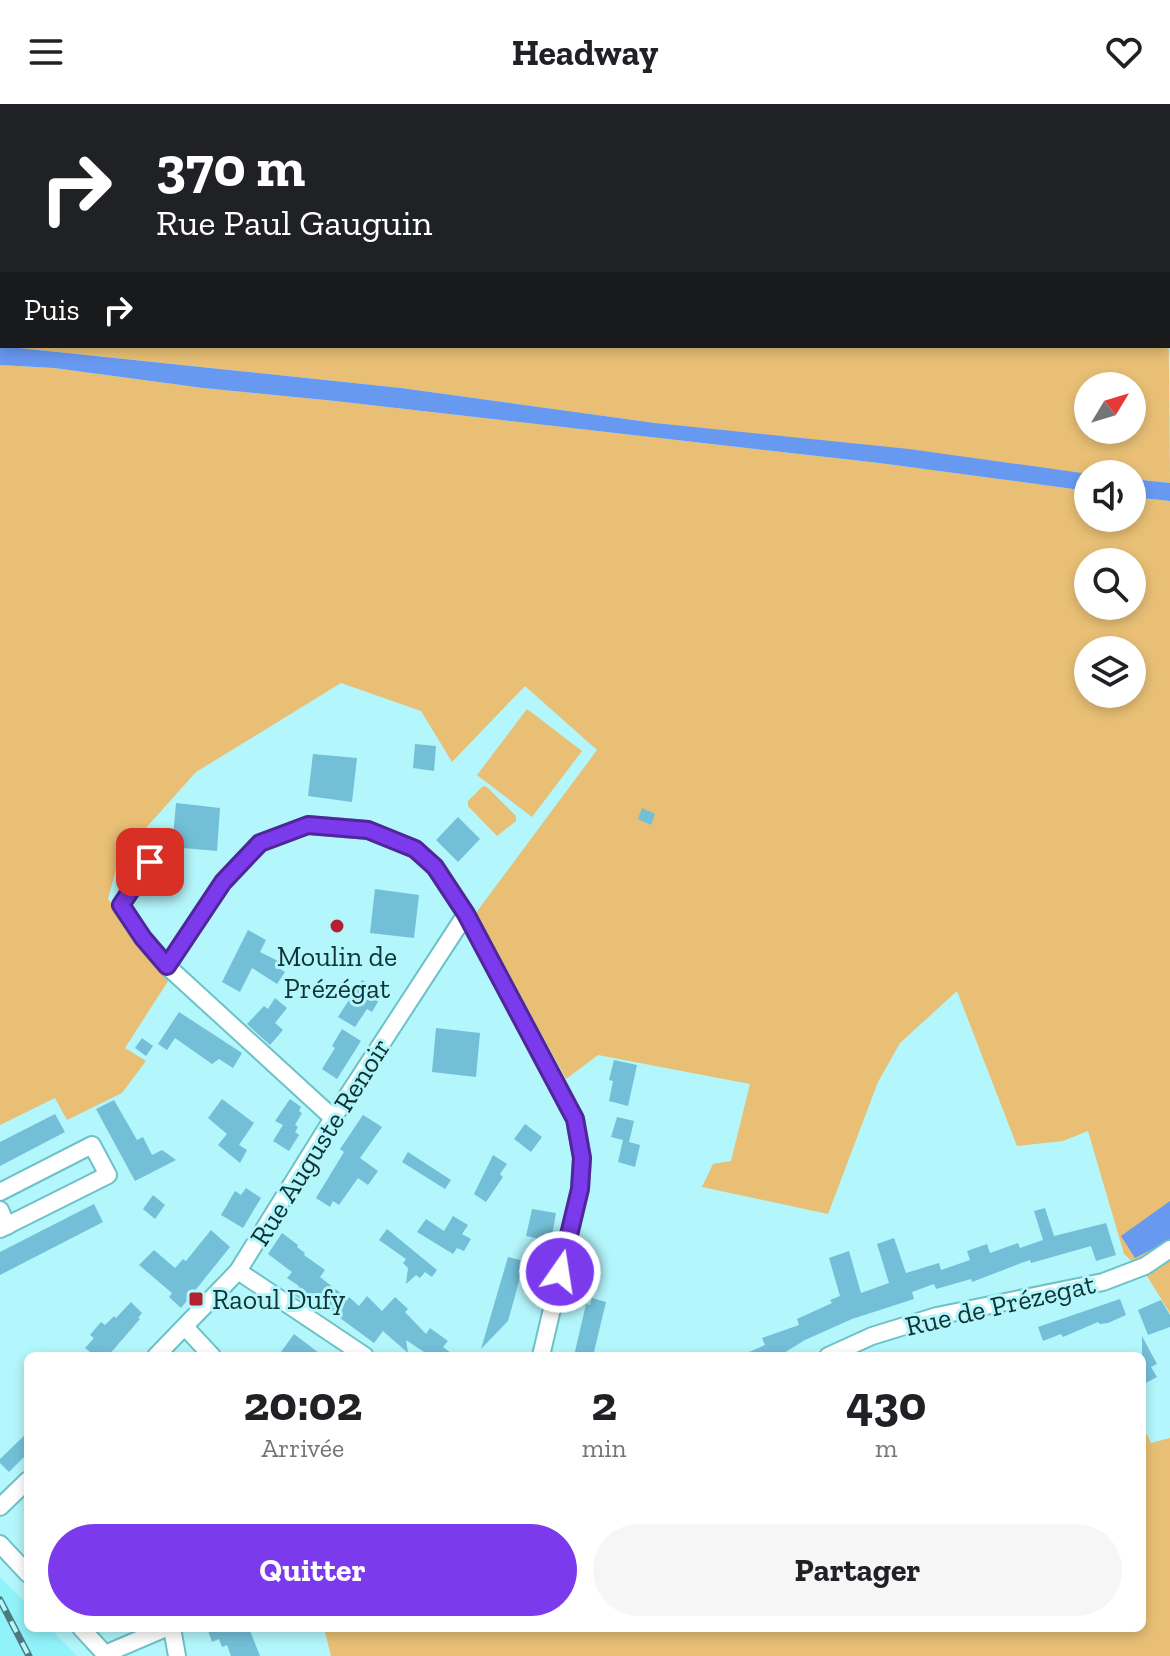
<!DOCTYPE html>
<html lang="fr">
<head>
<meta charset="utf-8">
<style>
  body { margin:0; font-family:"Zilla Slab",serif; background:#f6f6f6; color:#202124; height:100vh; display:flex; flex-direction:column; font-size:30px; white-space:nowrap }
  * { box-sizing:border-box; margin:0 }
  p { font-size:26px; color:#757577 }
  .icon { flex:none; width:44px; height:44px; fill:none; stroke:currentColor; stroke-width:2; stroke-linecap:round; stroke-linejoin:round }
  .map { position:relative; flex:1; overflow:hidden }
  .side { position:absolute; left:24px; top:1248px; width:1122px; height:280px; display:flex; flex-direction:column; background:#fff; border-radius:12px; box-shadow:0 4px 12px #0003 }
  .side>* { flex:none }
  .hud { position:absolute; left:0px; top:0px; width:1170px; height:244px; box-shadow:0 4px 12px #0003; background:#202124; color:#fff; overflow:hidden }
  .needle { width:52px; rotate:52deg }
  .fabs { position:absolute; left:1074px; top:268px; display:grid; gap:16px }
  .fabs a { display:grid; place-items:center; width:72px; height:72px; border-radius:50%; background:#fff; box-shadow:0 4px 12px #0003; font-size:40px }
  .pin { position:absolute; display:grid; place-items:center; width:68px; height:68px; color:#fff; margin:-34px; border-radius:16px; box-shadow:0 4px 12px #0006 }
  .me { position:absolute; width:88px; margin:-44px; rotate:13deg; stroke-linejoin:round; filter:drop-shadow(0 0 6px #0008) }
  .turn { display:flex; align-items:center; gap:28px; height:168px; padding:0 24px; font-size:36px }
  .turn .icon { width:104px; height:104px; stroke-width:2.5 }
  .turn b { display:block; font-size:56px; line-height:68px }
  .then { display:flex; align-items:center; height:76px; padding:0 24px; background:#0003; gap:16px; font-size:30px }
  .eta { display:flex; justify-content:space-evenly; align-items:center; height:136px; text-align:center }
  .eta b { font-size:48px; font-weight:700; line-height:56px }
  .button { display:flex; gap:16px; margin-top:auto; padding:16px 24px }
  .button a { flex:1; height:92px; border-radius:48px; background:#7c3aed; color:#fff; font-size:32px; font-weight:700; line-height:92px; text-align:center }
  .button a+a { background:#f6f6f6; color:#202124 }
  header { display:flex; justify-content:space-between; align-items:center; height:104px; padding:0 24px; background:#fff; font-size:36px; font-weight:700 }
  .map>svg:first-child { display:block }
</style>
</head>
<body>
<header><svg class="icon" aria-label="menu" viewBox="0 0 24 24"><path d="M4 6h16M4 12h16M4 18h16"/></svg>Headway<svg class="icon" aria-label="heart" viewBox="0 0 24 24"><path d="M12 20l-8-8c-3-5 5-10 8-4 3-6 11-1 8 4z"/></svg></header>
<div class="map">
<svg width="1170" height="1552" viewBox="0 0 1170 1552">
  <rect width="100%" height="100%" fill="#b3f6fb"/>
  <path fill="#91f3fa" d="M 0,1473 L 28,1501 L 28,1524 L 50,1524 L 77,1552 L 0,1552 Z"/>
  <g fill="#e8bf75" fill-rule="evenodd">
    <path d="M 0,0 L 656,2 L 2,2 L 2,242 L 1168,242 L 1168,163 L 1170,379 L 1132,375 L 1132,370 L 1089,370 L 655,319 L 401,284 L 0,242 ZM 1088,282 L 1132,282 L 1132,326 L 1088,326 Z"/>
    <path d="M 935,0 L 1159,0 L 942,2 Z"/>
    <path d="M 0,261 L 54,264 L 203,284 L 335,297 L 879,359 L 1088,387 L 1088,414 L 1132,414 L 1132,393 L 1170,397 L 1170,1209 L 1145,1169 L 1124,1150 L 1088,1027 L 1063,1037 L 1017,1042 L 957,887 L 900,939 L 878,978 L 828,1110 L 702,1083 L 713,1060 L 731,1057 L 750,980 L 598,951 L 566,975 L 475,810 L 597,646 L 525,582 L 452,658 L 421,607 L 341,579 L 196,668 L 119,754 L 108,795 L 170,874 L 125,944 L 146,957 L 122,989 L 67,1016 L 55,994 L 0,1021 ZM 1088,458 L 1132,458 L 1132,502 L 1088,502 ZM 1088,546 L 1132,546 L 1132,590 L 1088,590 Z"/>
    <path d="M 527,605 L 582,647 L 532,713 L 477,671 Z"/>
    <path d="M 483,682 L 487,683 L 516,712 L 516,717 L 497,732 L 468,702 L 468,697 Z"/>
    <path d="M 1142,1320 L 1151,1339 L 1170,1334 L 1170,1552 L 331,1552 L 324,1524 L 1142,1524 Z"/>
  </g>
  <g fill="#6899f0">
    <path d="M 0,242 L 401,284 L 655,319 L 909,345 L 1089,370 L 1088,387 L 879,359 L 335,297 L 203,284 L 54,264 L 0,261 Z"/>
    <path d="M 1132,375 L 1170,379 L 1170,397 L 1132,393 Z"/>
    <path d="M 1170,1097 L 1170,1136 L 1135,1154 L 1121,1132 Z"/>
  </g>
  <g fill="#73bfd8">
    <path d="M 415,640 L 436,642 L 434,667 L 413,664 Z"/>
    <path d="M 313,650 L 357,654 L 352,698 L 308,692 Z"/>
    <path d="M 176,699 L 220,704 L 217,747 L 172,743 Z"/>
    <path d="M 642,704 L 655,710 L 651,721 L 638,715 Z"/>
    <path d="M 458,713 L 480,735 L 458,758 L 436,736 Z"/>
    <path d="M 375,785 L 419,791 L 414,834 L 370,829 Z"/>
    <path d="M 248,826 L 266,836 L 260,848 L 280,858 L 277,863 L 285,868 L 277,880 L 252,864 L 240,888 L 222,878 Z"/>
    <path d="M 362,876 L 383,889 L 372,908 L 367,905 L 355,923 L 338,913 Z"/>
    <path d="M 275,894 L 287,904 L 275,919 L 283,926 L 270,941 L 247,920 L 264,902 L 268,905 Z"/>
    <path d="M 179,908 L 242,949 L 233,964 L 219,955 L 212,960 L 175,934 L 167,946 L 158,940 Z"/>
    <path d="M 436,924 L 480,929 L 476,973 L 432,968 Z"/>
    <path d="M 342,925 L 361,937 L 337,975 L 322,965 L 335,944 L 332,942 Z"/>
    <path d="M 142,934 L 153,942 L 146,952 L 135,944 Z"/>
    <path d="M 614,956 L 637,961 L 628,1002 L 609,997 L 613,977 L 609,976 Z"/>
    <path d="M 222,995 L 254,1019 L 239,1041 L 247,1046 L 240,1059 L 218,1041 L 227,1030 L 208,1014 Z"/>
    <path d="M 290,995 L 301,1003 L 299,1007 L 302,1009 L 295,1021 L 298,1023 L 295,1028 L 299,1031 L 289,1047 L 273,1037 L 283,1021 L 275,1017 Z"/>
    <path d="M 114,996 L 137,1036 L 143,1033 L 152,1051 L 162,1046 L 176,1056 L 135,1077 L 96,1005 Z"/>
    <path d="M 55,1010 L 65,1028 L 0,1062 L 0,1038 Z"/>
    <path d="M 363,1011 L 382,1023 L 360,1054 L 378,1067 L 368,1081 L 358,1074 L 339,1101 L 333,1097 L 330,1103 L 316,1094 L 344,1048 L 340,1045 Z"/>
    <path d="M 617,1013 L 634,1017 L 629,1038 L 640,1041 L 635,1063 L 618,1058 L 623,1036 L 611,1033 Z"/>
    <path d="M 525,1020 L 542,1033 L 531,1048 L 514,1035 Z"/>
    <path d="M 408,1048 L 451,1076 L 445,1085 L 402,1058 Z"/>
    <path d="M 493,1051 L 507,1060 L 500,1070 L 503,1073 L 486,1098 L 474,1090 Z"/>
    <path d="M 246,1084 L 261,1094 L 243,1124 L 221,1111 L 235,1087 L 241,1091 Z"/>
    <path d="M 153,1091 L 165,1101 L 155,1115 L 143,1105 Z"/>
    <path d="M 94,1100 L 103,1118 L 0,1171 L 0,1148 Z"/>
    <path d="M 1045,1104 L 1054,1132 L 1106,1119 L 1116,1151 L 1096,1157 L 1091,1142 L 1031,1159 L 1030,1156 L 1024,1158 L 972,1178 L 971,1175 L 936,1185 L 934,1180 L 912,1188 L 914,1195 L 852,1215 L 805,1236 L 779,1252 L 740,1252 L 765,1241 L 762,1234 L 799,1221 L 797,1215 L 832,1199 L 830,1196 L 840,1192 L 829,1154 L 849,1147 L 861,1189 L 889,1179 L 877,1140 L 894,1134 L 906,1169 L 939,1159 L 941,1166 L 970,1156 L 967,1147 L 987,1140 L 990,1149 L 1018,1139 L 1020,1144 L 1043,1136 L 1034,1107 Z"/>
    <path d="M 532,1105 L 556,1109 L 551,1137 L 526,1132 Z"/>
    <path d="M 453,1112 L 468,1121 L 462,1130 L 471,1135 L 464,1147 L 457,1144 L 453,1150 L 417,1128 L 426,1115 L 444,1127 Z"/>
    <path d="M 387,1125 L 437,1166 L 432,1173 L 425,1168 L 420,1174 L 416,1171 L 406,1180 L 408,1164 L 403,1159 L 406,1155 L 379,1136 Z"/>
    <path d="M 211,1126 L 230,1143 L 181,1204 L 169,1193 L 172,1189 L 139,1161 L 154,1146 L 175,1164 L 183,1155 L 186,1157 Z"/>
    <path d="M 282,1129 L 298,1141 L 297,1143 L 305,1149 L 304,1151 L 325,1166 L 320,1173 L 348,1195 L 349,1193 L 359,1202 L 367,1192 L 382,1207 L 395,1193 L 408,1205 L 405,1208 L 426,1230 L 430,1224 L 448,1237 L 443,1243 L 455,1252 L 430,1252 L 406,1236 L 408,1249 L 383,1227 L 374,1239 L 309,1191 L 305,1198 L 293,1190 L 299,1182 L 287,1174 L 292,1168 L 268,1150 Z"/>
    <path d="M 508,1153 L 524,1157 L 515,1192 L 508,1217 L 481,1245 Z"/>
    <path d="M 592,1194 L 606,1198 L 594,1248 L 591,1252 L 574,1252 L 586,1200 L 590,1201 Z"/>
    <path d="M 1120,1195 L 1126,1211 L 1108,1219 L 1100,1220 L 1098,1218 L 1063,1233 L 1061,1230 L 1043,1237 L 1038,1223 Z"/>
    <path d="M 1161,1196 L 1170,1211 L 1170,1223 L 1148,1231 L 1138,1206 Z"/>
    <path d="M 131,1198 L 142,1209 L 138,1214 L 140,1215 L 108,1252 L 95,1252 L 85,1244 L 94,1234 L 90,1231 L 101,1218 L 105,1221 L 114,1212 L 116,1214 Z"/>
    <path d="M 294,1230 L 323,1252 L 278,1252 Z"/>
    <path d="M 1142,1232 L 1157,1260 L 1151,1263 L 1157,1273 L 1142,1281 Z"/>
    <path d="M 28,1328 L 28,1349 L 9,1368 L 0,1359 L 0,1355 Z"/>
    <path d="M 207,1524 L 249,1524 L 260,1552 L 231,1552 L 227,1541 L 222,1543 L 219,1535 L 212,1538 Z"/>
  </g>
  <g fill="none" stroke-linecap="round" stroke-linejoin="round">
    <defs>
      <g id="minor">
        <path d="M 150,758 L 121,801 L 143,834 L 167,862 L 333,1014"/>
        <path d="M 167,862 L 223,778 L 260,739 L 308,721 L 368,726 L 415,745 L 435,763 L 466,810 L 575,1015 L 582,1054 L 580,1085 L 541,1252"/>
        <path d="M 0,1088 L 92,1041 L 108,1071 L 0,1125"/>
        <path d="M 0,1106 L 7,1122"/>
        <path d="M 238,1167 L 365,1252"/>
        <path d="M 185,1223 L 212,1252"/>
        <path d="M 156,1252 L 238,1167 L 333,1014 L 466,810"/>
        <path d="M 828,1252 L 872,1232 L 937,1212 L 1103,1178 L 1145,1162 L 1170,1145"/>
        <path d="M 0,1403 L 28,1376"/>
        <path d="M 0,1440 L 28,1470"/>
        <path d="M 81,1524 L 105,1550 L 166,1524"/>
        <path d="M 172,1524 L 177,1552"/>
      </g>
      <g id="highway">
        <path d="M 705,0 L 709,2"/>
        <path d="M 771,0 L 776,2"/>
        <path d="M 1168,115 L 1170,115"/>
        <path d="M 1168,142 L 1170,142"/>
      </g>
    </defs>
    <use href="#minor" stroke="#6cc2c8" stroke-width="20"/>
    <use href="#highway" stroke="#6cc2c8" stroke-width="28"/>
    <use href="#minor" stroke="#fff" stroke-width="16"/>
    <use href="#highway" stroke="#fff" stroke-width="24"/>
    <defs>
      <path id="rail" d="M 0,1496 L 29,1552"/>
    </defs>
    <use href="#rail" stroke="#4b7b7f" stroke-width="7"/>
    <use href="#rail" stroke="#b3f6fb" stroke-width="4" stroke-dasharray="12" stroke-linecap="butt"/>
  </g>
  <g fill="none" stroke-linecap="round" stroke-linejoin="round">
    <defs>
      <path id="route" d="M 150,758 L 121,801 L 143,834 L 167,862 L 223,778 L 260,739 L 308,721 L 368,726 L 415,745 L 435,763 L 466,810 L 575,1015 L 582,1054 L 580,1085 L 560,1168"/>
    </defs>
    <use href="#route" stroke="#51269a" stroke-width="20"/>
    <use href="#route" stroke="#7c3aed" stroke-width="14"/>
  </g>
  <g fill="#b32032" stroke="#b3f6fb" stroke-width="3">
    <circle cx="337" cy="822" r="8"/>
    <rect x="188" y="1187" width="16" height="16" rx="4"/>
  </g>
  <g text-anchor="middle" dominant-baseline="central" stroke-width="6" stroke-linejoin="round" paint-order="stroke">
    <g font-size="28" fill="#0d3335" stroke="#b3f6fb">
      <text x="337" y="852">Moulin de<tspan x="337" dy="32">Prézégat</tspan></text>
      <text x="212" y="1195" text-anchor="start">Raoul Dufy</text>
    </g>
    <g font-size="28" fill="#0d3335" stroke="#b3f6fb">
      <text transform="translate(320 1038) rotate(-58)">Rue Auguste Renoir</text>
      <text transform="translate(1000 1201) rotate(-13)">Rue de Prézegat</text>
    </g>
  </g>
</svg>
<div class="fabs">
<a><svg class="needle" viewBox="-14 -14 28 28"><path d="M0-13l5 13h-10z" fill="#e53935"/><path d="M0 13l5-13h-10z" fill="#757577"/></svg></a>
<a><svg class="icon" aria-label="sound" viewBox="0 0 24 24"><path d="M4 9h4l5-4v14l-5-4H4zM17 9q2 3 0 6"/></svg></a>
<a><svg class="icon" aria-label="search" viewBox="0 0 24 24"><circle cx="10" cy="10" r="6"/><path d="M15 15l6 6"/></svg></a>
<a><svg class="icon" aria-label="layers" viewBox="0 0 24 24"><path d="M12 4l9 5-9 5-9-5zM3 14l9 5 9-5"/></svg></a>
</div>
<div class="pin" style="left:150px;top:758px;background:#d93025"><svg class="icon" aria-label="arrive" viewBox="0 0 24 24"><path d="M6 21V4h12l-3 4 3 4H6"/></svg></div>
<svg class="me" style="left:560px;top:1168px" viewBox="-20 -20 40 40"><circle r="17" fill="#7c3aed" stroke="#fff" stroke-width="3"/><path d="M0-11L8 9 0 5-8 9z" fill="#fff"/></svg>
<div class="hud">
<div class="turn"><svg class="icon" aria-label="right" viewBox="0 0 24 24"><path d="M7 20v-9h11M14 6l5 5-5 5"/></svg><div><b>370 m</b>Rue Paul Gauguin</div></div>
<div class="then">Puis<svg class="icon" aria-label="right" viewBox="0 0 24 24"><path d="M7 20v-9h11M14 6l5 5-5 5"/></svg></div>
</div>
<section class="side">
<div class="eta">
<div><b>20:02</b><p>Arrivée</p></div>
<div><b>2</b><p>min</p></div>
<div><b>430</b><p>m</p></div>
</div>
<div class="button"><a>Quitter</a><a>Partager</a></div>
</section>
</div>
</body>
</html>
